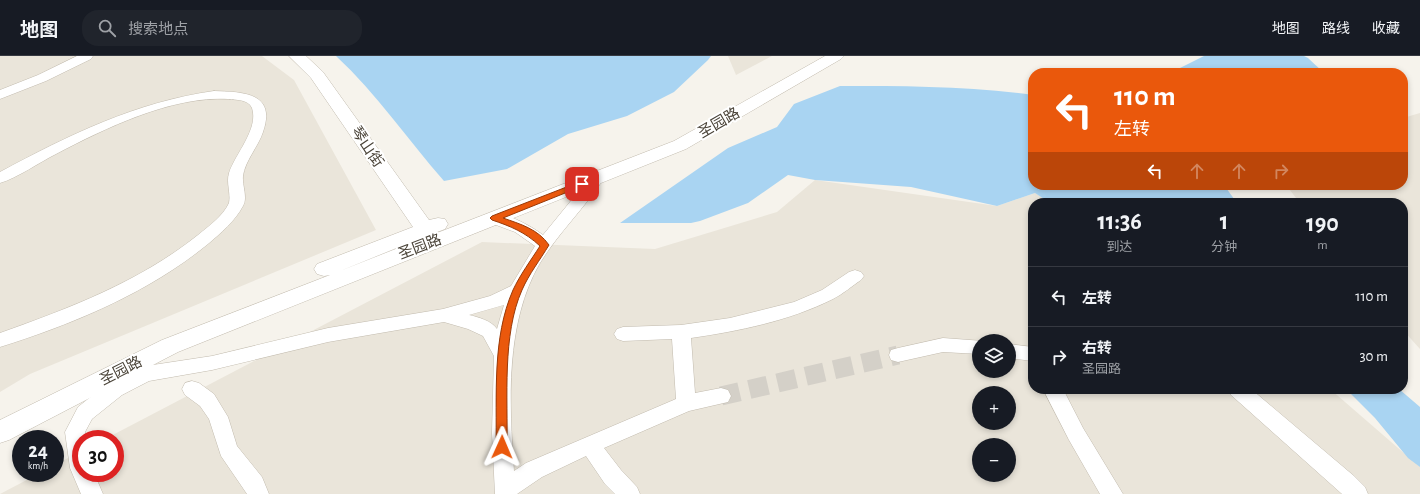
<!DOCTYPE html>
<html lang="zh">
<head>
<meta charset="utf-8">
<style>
  body { margin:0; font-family:"Alegreya Sans","Noto Sans SC",sans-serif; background:#20242c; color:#f1f3f6; height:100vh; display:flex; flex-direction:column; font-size:15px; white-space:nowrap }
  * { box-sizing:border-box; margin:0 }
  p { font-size:13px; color:#9ea1a6 }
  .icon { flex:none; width:22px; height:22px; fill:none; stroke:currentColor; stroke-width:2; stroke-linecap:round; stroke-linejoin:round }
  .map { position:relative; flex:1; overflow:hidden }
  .drawer { position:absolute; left:1028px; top:142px; width:380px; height:196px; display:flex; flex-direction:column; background:#171b24; border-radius:16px; box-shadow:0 2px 6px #0003 }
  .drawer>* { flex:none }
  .top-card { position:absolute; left:1028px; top:12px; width:380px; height:122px; border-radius:16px; box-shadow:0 2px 6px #0003; background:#ea580c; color:#fff; overflow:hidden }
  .tools { position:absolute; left:972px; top:278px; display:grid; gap:8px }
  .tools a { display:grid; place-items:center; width:44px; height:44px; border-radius:50%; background:#171b24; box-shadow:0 2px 6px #0003; font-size:20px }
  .speed { position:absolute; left:12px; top:374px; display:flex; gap:8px; font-size:20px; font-weight:700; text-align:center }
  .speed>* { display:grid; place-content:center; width:52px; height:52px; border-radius:50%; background:#171b24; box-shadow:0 2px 6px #0003; line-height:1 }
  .speed small { font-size:10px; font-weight:400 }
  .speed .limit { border:6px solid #d22; background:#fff; color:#111 }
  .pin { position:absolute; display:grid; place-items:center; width:34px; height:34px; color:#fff; margin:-17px; border-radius:8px; box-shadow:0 2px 6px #0006 }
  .me { position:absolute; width:44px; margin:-22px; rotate:1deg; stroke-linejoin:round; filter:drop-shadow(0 0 3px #0008) }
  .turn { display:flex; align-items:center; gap:14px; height:84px; padding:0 20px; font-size:18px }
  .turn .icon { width:52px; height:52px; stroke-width:2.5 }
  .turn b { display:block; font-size:28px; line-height:34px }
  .lanes { display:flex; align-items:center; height:38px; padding:0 20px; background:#0003; justify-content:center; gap:20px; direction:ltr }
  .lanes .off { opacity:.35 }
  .eta { display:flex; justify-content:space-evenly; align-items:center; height:68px; text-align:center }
  .eta b { font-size:24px; font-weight:600; line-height:28px }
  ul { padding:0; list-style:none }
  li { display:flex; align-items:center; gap:12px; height:60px; padding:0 20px; border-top:1px solid #363941 }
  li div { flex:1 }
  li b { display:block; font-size:15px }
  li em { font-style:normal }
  header { display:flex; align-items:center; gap:24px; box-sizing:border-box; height:56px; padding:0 20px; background:#171b24; border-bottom:1px solid #363941 }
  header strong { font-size:19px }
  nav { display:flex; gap:22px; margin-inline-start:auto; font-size:14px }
  .search { width:280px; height:36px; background:#20242c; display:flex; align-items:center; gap:10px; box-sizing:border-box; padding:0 14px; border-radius:16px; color:#9ea1a6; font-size:15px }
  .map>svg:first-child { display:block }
</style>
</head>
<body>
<header>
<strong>地图</strong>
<div class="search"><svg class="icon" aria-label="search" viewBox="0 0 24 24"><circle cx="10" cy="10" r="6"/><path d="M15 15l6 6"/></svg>搜索地点</div>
<nav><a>地图</a><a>路线</a><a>收藏</a></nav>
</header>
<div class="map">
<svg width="1420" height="438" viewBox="0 0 1420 438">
  <rect width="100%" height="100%" fill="#f6f3ec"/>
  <g fill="#eae5da" fill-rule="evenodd">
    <path d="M 0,0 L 262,0 L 294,24 L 376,174 L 30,318 L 0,336 Z"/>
    <path d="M 728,0 L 772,0 L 736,19 Z"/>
    <path d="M 1420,57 L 1420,293 L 1403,274 L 1403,147 L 1300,147 L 1286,129 L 1403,129 L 1403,62 Z"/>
    <path d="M 815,124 L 997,150 L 1035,137 L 1050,147 L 1033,147 L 1033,333 L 1330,333 L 1420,411 L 1420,438 L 0,438 L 40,417 L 55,417 L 55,409 L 81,395 L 81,417 L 115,417 L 115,383 L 105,383 L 482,186 L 655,193 L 777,156 ZM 979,285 L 1009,285 L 1009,315 L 979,315 ZM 979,337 L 1009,337 L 1009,367 L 979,367 ZM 979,389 L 1009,389 L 1009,419 L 979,419 Z"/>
  </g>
  <g fill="#a9d4f2">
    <path d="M 336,0 L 711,0 L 708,4 L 674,36 L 627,60 L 568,78 L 507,113 L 444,125 C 408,84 377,38 336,0 Z"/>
    <path d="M 1204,0 L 1304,0 L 1308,2 L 1324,17 L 1170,17 Z"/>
    <path d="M 840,30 C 904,30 970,30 1033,39 L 1033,129 L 1224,129 L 1237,147 L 1050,147 L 1035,137 L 997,150 L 911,131 L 815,124 L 788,119 L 748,147 L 700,165 L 691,167 L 620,167 L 728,92 L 777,71 L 794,48 Z"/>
    <path d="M 1346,333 L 1399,333 L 1420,351 L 1420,411 L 1408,402 L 1375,362 Z"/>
  </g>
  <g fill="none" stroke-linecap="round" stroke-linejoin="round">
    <path stroke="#d4d0c8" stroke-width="19" stroke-dasharray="19 10" stroke-linecap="butt" d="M 721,340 L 898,299"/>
    <defs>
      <g id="minor">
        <path d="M 77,0 L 93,0 L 91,3 L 46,25 L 0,43 L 0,34 L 38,19 Z"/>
        <path d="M 214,35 C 242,36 277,36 263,76 C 258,91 245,105 243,120 C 242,130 248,141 243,150 C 235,165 221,177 208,188 C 148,237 73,268 0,291 L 0,277 C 70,252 139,226 198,179 C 209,170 223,160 229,147 C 231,137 226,127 229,117 C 235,98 259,73 252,52 C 248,43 236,44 228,43 C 171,40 106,72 56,98 C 40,106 17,122 0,127 L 0,116 C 69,79 136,46 214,35 Z"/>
        <path d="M 597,117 L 602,119 L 604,122 C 585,152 559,176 540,207 C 505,267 509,347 514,415 L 526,407 L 676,343 L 672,283 L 623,285 L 617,283 L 614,278 L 617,273 L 623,271 L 681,269 L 730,262 L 794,246 L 822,234 L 849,216 L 855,214 L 861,216 L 864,220 L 861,224 C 852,230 843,238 833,243 C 789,265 739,275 691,282 L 695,337 L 721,332 L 728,334 L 731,340 L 728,346 L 689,355 L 604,392 L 621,414 L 637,431 L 640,438 L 615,438 L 605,428 L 586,400 L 542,421 L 517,438 L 495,438 L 492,377 L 494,300 L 483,280 L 468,273 L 444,266 L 328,286 L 212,314 L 149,325 L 122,339 L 92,363 L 85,376 L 86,383 L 81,383 L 81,417 L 94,417 L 103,438 L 81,438 L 70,412 L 65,376 L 78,351 L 108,327 L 146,310 L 212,300 L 328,272 L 443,253 L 490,240 L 511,230 L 535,190 L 515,176 L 488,166 L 486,162 L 488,158 C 503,154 531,170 543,179 L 592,119 ZM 504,249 L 497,273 C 492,265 478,261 469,259 Z"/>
        <path d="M 943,282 L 983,285 L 979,285 L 979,298 L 943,296 L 898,306 L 891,304 L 889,299 L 891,294 L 898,292 Z"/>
        <path d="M 1009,288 L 1033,291 L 1033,305 L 1009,302 Z"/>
        <path d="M 192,325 L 199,327 L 214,338 L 228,361 L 237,390 L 262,421 L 269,438 L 247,438 L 221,400 L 209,363 L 200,350 L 185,339 L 182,333 L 185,327 Z"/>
        <path d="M 1043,333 L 1063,333 L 1083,372 L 1123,438 L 1100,438 L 1069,384 Z"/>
        <path d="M 1228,333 L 1251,333 L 1354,420 L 1365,431 L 1368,438 L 1342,438 L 1231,339 Z"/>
      </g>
      <path id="tertiary" d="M 289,0 L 306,0 L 323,16 L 429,164 L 438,162 L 445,163 L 448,168 L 445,173 L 437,176 L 437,177 L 674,85 L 825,0 L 844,0 L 841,3 L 686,93 L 178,296 L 9,384 L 0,387 L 0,364 L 162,284 L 330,219 L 324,220 L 317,218 L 314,213 L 317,208 L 413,171 L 311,22 ZM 421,182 L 421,183 L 340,215 Z"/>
    </defs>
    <use href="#minor" stroke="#c2bbae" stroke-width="1"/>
    <use href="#tertiary" stroke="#c2bbae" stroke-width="1"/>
    <use href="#minor" fill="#fff" fill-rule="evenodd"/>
    <use href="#tertiary" fill="#fff" fill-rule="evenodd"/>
  </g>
  <path fill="#ea580c" stroke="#983908" d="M 582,125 L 586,128 L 585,129 L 503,162 C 520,168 538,173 549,189 C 540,204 529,218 522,234 C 502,279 508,342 507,391 L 506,394 L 502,396 L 498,394 L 496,391 C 497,339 492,282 513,234 C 520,219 531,204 540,190 C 525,176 510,170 492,164 L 490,162 L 492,160 Z"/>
  <g text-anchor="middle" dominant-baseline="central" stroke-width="4" stroke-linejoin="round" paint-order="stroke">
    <g font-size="15" fill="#4b4439" stroke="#fff">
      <text transform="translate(719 67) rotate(-30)">圣园路</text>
      <text transform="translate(367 91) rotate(56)">琴山街</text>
      <text transform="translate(420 191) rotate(-21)">圣园路</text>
      <text transform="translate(121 315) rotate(-27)">圣园路</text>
    </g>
  </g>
</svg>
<div class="tools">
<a><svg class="icon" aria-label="layers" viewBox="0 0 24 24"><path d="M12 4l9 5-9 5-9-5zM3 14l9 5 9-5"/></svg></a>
<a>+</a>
<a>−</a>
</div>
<div class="speed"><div>24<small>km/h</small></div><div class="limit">30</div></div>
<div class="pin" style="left:582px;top:128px;background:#d93025"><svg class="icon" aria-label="arrive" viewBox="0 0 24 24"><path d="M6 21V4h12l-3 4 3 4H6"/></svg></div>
<svg class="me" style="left:502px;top:391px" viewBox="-20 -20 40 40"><path d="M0-17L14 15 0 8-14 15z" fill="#ea580c" stroke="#fff" stroke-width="4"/></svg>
<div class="top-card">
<div class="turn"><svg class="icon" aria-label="left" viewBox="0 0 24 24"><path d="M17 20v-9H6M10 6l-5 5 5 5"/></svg><div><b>110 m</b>左转</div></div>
<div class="lanes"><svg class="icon" aria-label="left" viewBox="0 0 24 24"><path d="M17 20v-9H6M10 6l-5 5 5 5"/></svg><svg class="icon off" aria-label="ahead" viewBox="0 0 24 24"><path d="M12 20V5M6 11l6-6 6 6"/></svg><svg class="icon off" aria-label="ahead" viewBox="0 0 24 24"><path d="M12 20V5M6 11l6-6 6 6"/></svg><svg class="icon off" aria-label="right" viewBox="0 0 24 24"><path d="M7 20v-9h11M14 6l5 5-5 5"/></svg></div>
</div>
<section class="drawer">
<div class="eta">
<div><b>11:36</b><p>到达</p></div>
<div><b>1</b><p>分钟</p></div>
<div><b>190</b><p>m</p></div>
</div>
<ul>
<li><svg class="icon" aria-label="left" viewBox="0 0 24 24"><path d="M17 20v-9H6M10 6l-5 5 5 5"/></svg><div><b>左转</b></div><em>110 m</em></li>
<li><svg class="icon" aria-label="right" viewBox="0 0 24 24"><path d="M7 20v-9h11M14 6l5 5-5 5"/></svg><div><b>右转</b><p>圣园路</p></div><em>30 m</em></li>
</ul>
</section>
</div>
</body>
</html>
